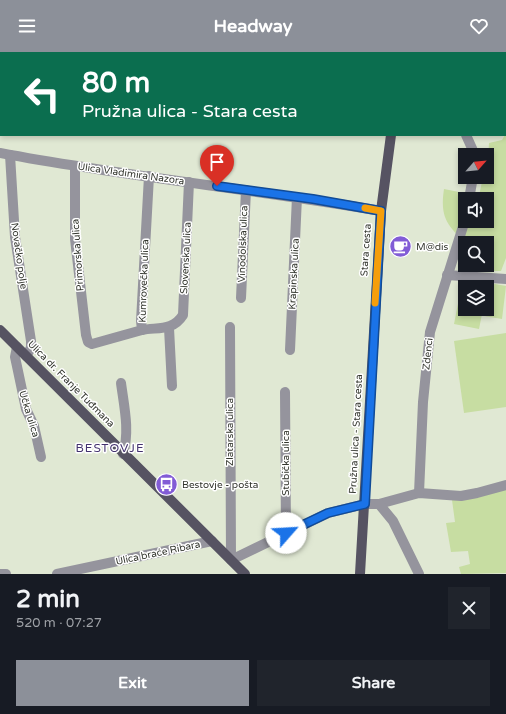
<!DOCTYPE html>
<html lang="en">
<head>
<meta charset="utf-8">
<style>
  body { margin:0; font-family:"Varela Round",sans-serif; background:#20242c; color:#f1f3f6; height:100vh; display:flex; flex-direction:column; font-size:15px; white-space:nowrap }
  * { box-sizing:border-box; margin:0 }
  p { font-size:13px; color:#9ea1a6 }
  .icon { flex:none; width:22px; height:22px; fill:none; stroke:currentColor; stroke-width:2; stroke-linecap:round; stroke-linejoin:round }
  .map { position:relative; height:522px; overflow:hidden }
  .drawer { display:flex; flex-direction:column; background:#171b24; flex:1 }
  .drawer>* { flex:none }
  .hud { position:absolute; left:0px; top:0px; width:506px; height:84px; box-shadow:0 2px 6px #0003; background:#0b6e4f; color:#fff; overflow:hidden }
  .needle { width:26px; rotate:63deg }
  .fabs { position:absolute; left:458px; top:96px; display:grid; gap:8px }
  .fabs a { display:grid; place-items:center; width:36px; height:36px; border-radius:0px; background:#171b24; box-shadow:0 2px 6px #0003; font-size:20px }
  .pin { position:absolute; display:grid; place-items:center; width:34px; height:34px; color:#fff; margin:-41px -17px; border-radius:50% 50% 50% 0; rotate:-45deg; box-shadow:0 0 4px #0007 }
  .pin .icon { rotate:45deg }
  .me { position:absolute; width:44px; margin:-22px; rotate:64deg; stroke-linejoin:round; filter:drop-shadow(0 0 3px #0008) }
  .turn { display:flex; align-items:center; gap:14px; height:84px; padding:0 16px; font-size:18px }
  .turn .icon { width:52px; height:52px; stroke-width:2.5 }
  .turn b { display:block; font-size:28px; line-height:34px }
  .round { display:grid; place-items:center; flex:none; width:42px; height:42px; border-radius:0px; background:#20242c }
  .head { display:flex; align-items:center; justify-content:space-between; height:68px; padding:0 16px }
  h1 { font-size:24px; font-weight:700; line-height:30px }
  .button { display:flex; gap:8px; margin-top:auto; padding:8px 16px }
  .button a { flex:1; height:46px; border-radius:0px; background:#8c9099; color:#fff; font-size:16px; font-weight:700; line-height:46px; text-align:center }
  .button a+a { background:#20242c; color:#f1f3f6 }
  header { display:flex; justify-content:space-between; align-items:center; height:52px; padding:0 16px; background:#8c9099; color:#fff; font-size:18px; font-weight:700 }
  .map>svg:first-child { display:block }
</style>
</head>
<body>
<header><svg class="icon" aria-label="menu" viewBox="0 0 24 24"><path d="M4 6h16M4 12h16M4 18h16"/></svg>Headway<svg class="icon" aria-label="heart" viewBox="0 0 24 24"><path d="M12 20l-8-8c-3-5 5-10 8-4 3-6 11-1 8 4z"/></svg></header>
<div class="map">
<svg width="506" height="522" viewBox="0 0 506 522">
  <rect width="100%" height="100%" fill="#e0e8d3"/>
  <g fill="#c7dda2" fill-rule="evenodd">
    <path d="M 506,81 L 506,206 L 501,219 L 493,219 L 487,202 L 487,191 L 482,189 L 466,191 C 446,173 440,164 444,137 L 479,144 L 483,125 L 487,125 L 489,91 L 502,88 ZM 465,147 L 487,147 L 487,169 L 465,169 Z"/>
    <path d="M 463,226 L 506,234 L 502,267 L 484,264 L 485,257 L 487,257 L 488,235 L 487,238 L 487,235 L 465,235 L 465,257 L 483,257 L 479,277 L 454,272 Z"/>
    <path d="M 506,281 L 506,355 L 464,361 L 454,289 Z"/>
    <path d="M 506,436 L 506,521 L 461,522 L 459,515 L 470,512 L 468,499 L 451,500 L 446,471 L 455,470 L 452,448 Z"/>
  </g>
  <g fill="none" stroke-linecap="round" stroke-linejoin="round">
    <g stroke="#95949d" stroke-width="10">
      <path d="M 421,0 L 422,1"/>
      <path d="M 0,16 L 1,17"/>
      <path d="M 466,83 L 475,103"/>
      <path d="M 0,101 C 126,125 254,137 381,159"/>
      <path d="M 10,103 L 15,185 L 31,289 L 31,296 L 26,304"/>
      <path d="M 75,114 L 75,187 L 86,283 L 88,290 L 92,292 L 142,278 L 141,269 L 149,124"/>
      <path d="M 469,147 L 473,125"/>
      <path d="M 447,223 L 506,227"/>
      <path d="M 241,246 L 246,138"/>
      <path d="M 230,275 L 231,508 L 328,461 L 365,452 L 379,452 L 419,441 L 461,444 L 477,441 L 506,433"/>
      <path d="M 169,276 L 172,334"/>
      <path d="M 142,278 C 158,275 173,279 183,263 L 189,130"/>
      <path d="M 17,295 L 15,305 L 18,319 L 26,357 L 34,374 L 41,405"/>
      <path d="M 290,298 L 297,145"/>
      <path d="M 121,331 C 124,354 130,379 123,402"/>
      <path d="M 285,340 L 286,481"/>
      <path d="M 419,441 L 423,350 L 430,280 L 465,168"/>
      <path d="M 379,452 L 393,469 L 419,522"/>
      <path d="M 0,522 L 6,522"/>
      <path d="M 57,522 L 212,489"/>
    </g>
    <g stroke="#565362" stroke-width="10">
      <path d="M 401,1 L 401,0"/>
      <path d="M 0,278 L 245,522"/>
      <path d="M 360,522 L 381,159 L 391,83"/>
    </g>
  </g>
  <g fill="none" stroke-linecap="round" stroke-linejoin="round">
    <defs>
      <path id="route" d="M 217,134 L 313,147 L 381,159 L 365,452 L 328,461 L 286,481"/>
    </defs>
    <use href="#route" stroke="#114b97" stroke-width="10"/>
    <use href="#route" stroke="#1a73e8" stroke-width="7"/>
    <path stroke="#f59e0b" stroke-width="7" d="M 365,156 L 381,159 L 375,251"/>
  </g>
  <defs>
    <symbol id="cafe-disc" viewBox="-11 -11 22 22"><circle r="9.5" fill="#825cd6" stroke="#fff"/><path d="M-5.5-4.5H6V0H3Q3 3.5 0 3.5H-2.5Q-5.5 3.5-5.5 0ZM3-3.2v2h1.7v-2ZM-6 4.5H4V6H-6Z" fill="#fff"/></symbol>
    <symbol id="bus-disc" viewBox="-11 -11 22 22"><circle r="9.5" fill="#825cd6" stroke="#fff"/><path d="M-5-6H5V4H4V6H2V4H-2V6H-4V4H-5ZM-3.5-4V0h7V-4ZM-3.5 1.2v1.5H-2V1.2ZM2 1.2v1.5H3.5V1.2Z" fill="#fff"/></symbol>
  </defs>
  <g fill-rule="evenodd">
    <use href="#cafe-disc" x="388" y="182" width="25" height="25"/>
    <use href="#bus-disc" x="154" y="420" width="25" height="25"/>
  </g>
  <g text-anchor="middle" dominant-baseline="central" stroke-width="3" stroke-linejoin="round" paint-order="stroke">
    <g font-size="10" fill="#33362e" stroke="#fff">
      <text transform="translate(131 122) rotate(8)">Ulica Vladimira Nazora</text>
      <text transform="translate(243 192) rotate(-88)">Vinodolska ulica</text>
      <text transform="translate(366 198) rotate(-86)">Stara cesta</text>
      <text transform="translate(78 203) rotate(-94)">Primorska ulica</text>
      <text transform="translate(19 204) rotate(82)">Novačko polje</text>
      <text transform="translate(186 206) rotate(-87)">Slovenska ulica</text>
      <text transform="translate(294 222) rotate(-87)">Krapinska ulica</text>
      <text transform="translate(144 229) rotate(-88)">Kumrovečka ulica</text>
      <text transform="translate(428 302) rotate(-84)">Zdenci</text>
      <text transform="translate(71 332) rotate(45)">Ulica dr. Franje Tuđmana</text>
      <text transform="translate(29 362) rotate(73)">Učka ulica</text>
      <text transform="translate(230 380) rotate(-90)">Zlatarska ulica</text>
      <text transform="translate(356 382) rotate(-87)">Pružna ulica - Stara cesta</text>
      <text transform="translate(286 411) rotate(-90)">Stubička ulica</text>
      <text transform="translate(158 501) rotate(-12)">Ulica braće Ribara</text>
    </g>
    <g font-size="10" fill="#33362e" stroke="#fff" text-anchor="start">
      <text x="416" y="195">M@dis</text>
      <text x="182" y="433">Bestovje - pošta</text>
    </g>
    <g font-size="12" letter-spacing="1" fill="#43326e" stroke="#fff">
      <text x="110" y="396">BESTOVJE</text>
    </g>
  </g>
</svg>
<div class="fabs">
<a><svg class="needle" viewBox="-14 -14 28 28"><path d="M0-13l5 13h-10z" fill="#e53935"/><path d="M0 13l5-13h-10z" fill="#9ea1a6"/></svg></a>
<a><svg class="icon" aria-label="sound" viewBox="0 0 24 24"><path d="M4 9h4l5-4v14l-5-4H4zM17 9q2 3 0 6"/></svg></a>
<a><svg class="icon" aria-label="search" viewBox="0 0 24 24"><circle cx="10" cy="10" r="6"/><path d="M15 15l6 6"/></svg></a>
<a><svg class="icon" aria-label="layers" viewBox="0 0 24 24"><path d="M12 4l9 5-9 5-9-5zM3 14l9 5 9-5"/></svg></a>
</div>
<div class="pin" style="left:217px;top:134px;background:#d93025"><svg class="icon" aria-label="arrive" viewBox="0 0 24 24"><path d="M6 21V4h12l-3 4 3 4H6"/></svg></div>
<svg class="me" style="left:286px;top:481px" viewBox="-20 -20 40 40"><circle r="19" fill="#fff"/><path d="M0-13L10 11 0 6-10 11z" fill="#1a73e8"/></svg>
<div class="hud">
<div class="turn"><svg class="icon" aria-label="left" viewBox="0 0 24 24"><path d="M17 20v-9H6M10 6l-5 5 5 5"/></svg><div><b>80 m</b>Pružna ulica - Stara cesta</div></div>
</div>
</div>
<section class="drawer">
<div class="head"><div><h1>2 min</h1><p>520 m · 07:27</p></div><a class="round"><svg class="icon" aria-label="close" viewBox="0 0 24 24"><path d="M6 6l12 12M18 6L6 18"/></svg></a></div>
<div class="button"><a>Exit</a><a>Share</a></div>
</section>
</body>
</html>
